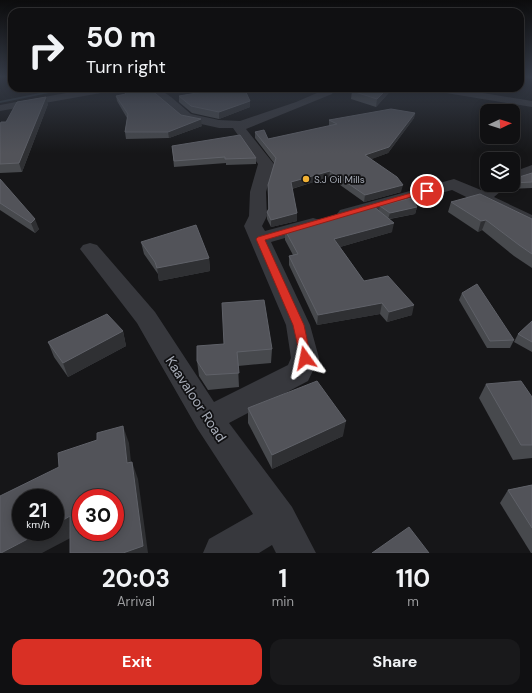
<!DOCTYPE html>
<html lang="en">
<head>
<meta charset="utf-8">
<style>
  body { margin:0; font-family:"DM Sans",sans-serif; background:#19191b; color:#f1f3f6; height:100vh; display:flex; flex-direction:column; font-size:15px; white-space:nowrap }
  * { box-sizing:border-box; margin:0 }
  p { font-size:13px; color:#9c9d9f }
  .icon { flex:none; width:22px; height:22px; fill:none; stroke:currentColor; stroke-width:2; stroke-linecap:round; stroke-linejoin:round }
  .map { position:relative; height:553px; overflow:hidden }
  .side { display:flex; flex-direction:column; background:#101012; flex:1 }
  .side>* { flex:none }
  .top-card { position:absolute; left:8px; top:8px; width:516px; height:84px; border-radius:12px; box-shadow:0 2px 10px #0003,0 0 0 1px #303032; background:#101012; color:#f1f3f6; overflow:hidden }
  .needle { width:26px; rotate:86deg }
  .controls { position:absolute; left:480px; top:104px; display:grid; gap:8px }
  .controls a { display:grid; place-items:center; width:40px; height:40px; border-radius:8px; background:#101012; box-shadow:0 2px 10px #0003,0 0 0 1px #303032; font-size:20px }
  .speed { position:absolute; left:12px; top:489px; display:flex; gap:8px; font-size:20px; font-weight:700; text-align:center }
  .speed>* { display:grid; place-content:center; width:52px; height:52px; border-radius:50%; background:#101012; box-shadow:0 2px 10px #0003,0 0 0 1px #303032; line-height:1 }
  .speed small { font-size:10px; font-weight:400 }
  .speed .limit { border:6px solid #d22; background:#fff; color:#111 }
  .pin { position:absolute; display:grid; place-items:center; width:34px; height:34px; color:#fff; margin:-17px; border:2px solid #fff; border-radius:50%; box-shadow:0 1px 4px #0007 }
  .me { position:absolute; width:44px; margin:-22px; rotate:348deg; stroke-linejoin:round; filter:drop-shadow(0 0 3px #0008) }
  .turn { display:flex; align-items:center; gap:14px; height:84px; padding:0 12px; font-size:18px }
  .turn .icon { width:52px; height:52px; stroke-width:2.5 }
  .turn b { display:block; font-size:28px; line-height:34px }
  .eta { display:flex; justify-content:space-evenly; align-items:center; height:68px; text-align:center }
  .eta b { font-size:24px; font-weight:700; line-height:28px }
  .button { display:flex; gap:8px; margin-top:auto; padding:8px 12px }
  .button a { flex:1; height:46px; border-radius:12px; background:#d93025; color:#fff; font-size:16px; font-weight:700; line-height:46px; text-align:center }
  .button a+a { background:#19191b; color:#f1f3f6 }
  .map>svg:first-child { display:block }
</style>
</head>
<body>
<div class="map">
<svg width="532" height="553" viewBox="0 0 532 553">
  <rect width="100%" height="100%" fill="#161618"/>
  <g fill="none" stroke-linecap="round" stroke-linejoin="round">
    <path fill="#2c353c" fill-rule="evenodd" d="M 65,88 L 73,88 L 0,103 L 0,101 Z"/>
    <g fill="#37383d" fill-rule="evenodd">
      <path d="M 525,76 L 532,76 L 532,79 L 527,78 Z"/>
      <path d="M 94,88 L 117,88 L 112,91 L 0,111 L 0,105 Z"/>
      <path d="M 146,88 L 158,88 L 171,97 L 191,114 L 219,120 L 240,121 L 296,102 L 324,90 L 332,90 L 333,92 L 332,94 L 246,129 L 274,164 L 266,192 L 267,216 L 262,226 L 265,231 L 313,218 L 320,220 L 322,224 L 320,228 L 271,242 L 310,325 L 319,358 L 308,381 L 229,423 L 292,507 L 316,553 L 276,553 L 272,545 L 259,553 L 203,553 L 209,539 L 253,514 L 197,428 L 137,323 L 80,249 L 83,245 L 90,243 L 97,245 L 155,312 L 214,402 L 288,365 L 291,358 L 286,325 L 244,226 L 249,216 L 250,192 L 258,164 L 233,128 L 219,128 L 183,120 Z"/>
      <path d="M 429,88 L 453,88 L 532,101 L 532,107 L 434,91 Z"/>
      <path d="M 532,165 L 532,176 L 513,183 L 513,172 Z"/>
      <path d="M 454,179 L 481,190 L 489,185 L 508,185 L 494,197 L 532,215 L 532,228 L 525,226 L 452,190 L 346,219 L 340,218 L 337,214 L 340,210 Z"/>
    </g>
  </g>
  <g fill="#47494d">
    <path d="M 166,88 L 207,88 L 169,93 L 167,92 Z"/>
    <path d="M 262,88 L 301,88 L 285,93 Z"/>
    <path d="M 393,88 L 376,107 L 351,99 L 352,91 Z"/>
    <path d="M 124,92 L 181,115 L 202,126 L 169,138 L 126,139 L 125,132 L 127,118 L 117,101 L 116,96 L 125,94 Z"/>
    <path d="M 179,96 L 250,107 L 219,119 L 192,113 L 179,102 Z"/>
    <path d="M 48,104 L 22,172 L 0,173 L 0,124 L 6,122 Z"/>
    <path d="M 415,113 L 414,118 L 388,153 L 371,159 L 401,192 L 364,202 L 329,177 L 292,189 L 297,213 L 297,221 L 271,227 L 267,219 L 267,212 L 268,209 L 268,185 L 274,163 L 255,138 L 255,132 L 268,139 L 330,126 L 329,125 L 329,120 Z"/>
    <path d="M 172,146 L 256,158 L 256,164 L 226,165 L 226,163 L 174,167 Z"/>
    <path d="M 532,173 L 532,188 L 506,189 L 507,185 L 513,185 L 514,177 L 516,178 Z"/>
    <path d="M 0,179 L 39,229 L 35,233 L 0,210 Z"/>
    <path d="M 451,202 L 532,219 L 532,268 L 514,256 L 482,230 L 478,232 L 448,212 Z"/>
    <path d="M 380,206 L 417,207 L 415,214 L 390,219 L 392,232 L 340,247 L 364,281 L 412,315 L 387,322 L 380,314 L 317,325 L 289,265 L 289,256 L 293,255 L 285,240 L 285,230 L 379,210 Z"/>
    <path d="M 141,242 L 209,258 L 210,271 L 159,281 L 158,274 L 144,254 Z"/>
    <path d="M 462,293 L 514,340 L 510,348 L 487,348 L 459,300 Z"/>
    <path d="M 532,321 L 532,352 L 514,342 L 518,334 Z"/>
    <path d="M 123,331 L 126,346 L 68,377 L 54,357 L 48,342 Z"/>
    <path d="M 197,346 L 272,349 L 271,363 L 238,366 L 239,387 L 208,390 L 199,376 L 197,361 Z"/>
    <path d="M 486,384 L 532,397 L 532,458 L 513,460 L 479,398 Z"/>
    <path d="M 248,408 L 343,436 L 272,469 L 248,423 Z"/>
    <path d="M 532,485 L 532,553 L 531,553 L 500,503 L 508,490 Z"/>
  </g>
  <g fill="#2f3033">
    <path d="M 169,88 L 207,88 L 169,93 Z"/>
    <path d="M 286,88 L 301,88 L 285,93 Z"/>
    <path d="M 388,88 L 393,88 L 376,107 L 377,99 Z"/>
    <path d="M 46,97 L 48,104 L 22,172 L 19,163 Z"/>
    <path d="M 250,101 L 250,107 L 219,119 L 219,112 Z"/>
    <path d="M 415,113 L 414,118 L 388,153 L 364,162 L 365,155 Z"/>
    <path d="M 201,119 L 202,126 L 169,138 L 168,132 Z"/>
    <path d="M 330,171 L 329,177 L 291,189 L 291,182 Z"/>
    <path d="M 403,185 L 401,192 L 364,202 L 365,195 Z"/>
    <path d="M 417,207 L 415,214 L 388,219 L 390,213 Z"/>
    <path d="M 297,213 L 297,221 L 271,227 L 271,220 Z"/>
    <path d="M 35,219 L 39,229 L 35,233 L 31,223 Z"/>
    <path d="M 486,220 L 482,230 L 478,232 L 481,221 Z"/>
    <path d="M 394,223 L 392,232 L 333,249 L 334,239 Z"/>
    <path d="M 209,258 L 210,271 L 159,281 L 157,268 Z"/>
    <path d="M 382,303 L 380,314 L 317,325 L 318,315 Z"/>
    <path d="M 414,305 L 412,315 L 387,322 L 389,312 Z"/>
    <path d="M 123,331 L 126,346 L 68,377 L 63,363 Z"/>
    <path d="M 346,421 L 343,436 L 272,469 L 272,455 Z"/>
    <path d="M 123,426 L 129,443 L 133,480 L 127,463 Z"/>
    <path d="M 132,462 L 138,479 L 148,553 L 123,553 Z"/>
    <path d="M 70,516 L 80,533 L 42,553 L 1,553 L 41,532 L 55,532 L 55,525 Z"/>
  </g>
  <g fill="#525359" stroke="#5f6168" fill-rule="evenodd">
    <path d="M 226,88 L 244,88 L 250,101 L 219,112 L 191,106 L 179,96 Z"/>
    <path d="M 356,88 L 388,88 L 377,99 L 352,91 Z"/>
    <path d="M 150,89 L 181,115 L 201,119 L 168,132 L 125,132 L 128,114 L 116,96 L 126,94 L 124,92 Z"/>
    <path d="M 46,97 L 19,163 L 0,164 L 0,124 L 1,122 L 6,122 L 17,102 Z"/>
    <path d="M 391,109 L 415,113 L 389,147 L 365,155 L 397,177 L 403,185 L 365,195 L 330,171 L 291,182 L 297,213 L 271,220 L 267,212 L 269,209 L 268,185 L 276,158 L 255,132 L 264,130 L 268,139 L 337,124 L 329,120 Z"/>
    <path d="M 240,135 L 256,158 L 225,159 L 225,157 L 174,161 L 172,146 Z"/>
    <path d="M 513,168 L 514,168 L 514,177 L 516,178 L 532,173 L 532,182 L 513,183 Z"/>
    <path d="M 0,179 L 35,219 L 31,223 L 0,203 Z"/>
    <path d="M 480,194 L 532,219 L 532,254 L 519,245 L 486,220 L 481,221 L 451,202 Z"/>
    <path d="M 411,198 L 417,207 L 390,213 L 380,206 Z"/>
    <path d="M 373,206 L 394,223 L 334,239 L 364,281 L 388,276 L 414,305 L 389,312 L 382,303 L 318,315 L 289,256 L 298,254 L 285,230 Z"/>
    <path d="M 196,225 L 209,258 L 157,268 L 155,262 L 141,242 Z"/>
    <path d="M 477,284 L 514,340 L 490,341 L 462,293 Z"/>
    <path d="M 264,300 L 272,349 L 237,352 L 239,373 L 206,375 L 197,361 L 197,346 L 224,344 L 222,303 Z"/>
    <path d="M 107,314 L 123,331 L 63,363 L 48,342 Z"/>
    <path d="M 532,321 L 532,342 L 518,334 Z"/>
    <path d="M 317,381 L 346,421 L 272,455 L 248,408 Z"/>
    <path d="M 521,381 L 532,397 L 532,445 L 521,445 L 486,384 Z"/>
    <path d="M 123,426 L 127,463 L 132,462 L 143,546 L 123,553 L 70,553 L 70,516 L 55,525 L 55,498 L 21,498 L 21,532 L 41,532 L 1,553 L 0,553 L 0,496 L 59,467 L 58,453 L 97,440 L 97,433 ZM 81,498 L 115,498 L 115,532 L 81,532 Z"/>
    <path d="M 532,485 L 532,528 L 508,490 Z"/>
    <path d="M 409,527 L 429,553 L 372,553 Z"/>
  </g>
  <linearGradient id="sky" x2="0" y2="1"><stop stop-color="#0c0c0d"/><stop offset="0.5" stop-color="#363c48"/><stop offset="1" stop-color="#363c48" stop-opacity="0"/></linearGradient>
  <rect width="532" height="153" fill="url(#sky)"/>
  <path fill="#d93025" stroke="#8d1f18" d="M 425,189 L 431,191 L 265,240 L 304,325 L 311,358 L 309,360 L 305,362 L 301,360 L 293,325 L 256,239 L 258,237 Z"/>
  <circle fill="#f2b134" stroke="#111113" stroke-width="1.5" cx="306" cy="179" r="4"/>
  <g text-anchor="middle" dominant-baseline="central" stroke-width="3.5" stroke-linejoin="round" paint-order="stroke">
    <g font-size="10" fill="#a8adb8" stroke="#111113" text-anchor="start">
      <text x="314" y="179">S.J Oil Mills</text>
    </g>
    <g font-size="14" fill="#a8adb8" stroke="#111113">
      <text transform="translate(196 399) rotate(57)">Kaavaloor Road</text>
    </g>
  </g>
</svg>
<div class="controls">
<a><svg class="needle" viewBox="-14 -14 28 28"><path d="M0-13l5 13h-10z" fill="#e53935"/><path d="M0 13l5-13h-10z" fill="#9c9d9f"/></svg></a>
<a><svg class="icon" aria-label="layers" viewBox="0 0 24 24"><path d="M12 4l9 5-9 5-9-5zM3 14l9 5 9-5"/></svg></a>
</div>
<div class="speed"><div>21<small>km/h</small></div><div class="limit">30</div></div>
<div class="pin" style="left:427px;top:191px;background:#d93025"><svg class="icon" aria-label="arrive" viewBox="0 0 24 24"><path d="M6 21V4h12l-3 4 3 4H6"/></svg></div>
<svg class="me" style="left:305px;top:358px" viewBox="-20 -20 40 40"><path d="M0-17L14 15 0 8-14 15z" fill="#d93025" stroke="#fff" stroke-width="4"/></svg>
<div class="top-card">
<div class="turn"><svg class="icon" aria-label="right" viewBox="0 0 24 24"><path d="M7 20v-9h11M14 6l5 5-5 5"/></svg><div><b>50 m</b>Turn right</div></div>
</div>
</div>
<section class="side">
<div class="eta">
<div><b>20:03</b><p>Arrival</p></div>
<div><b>1</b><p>min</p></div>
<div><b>110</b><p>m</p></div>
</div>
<div class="button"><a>Exit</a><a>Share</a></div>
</section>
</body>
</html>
